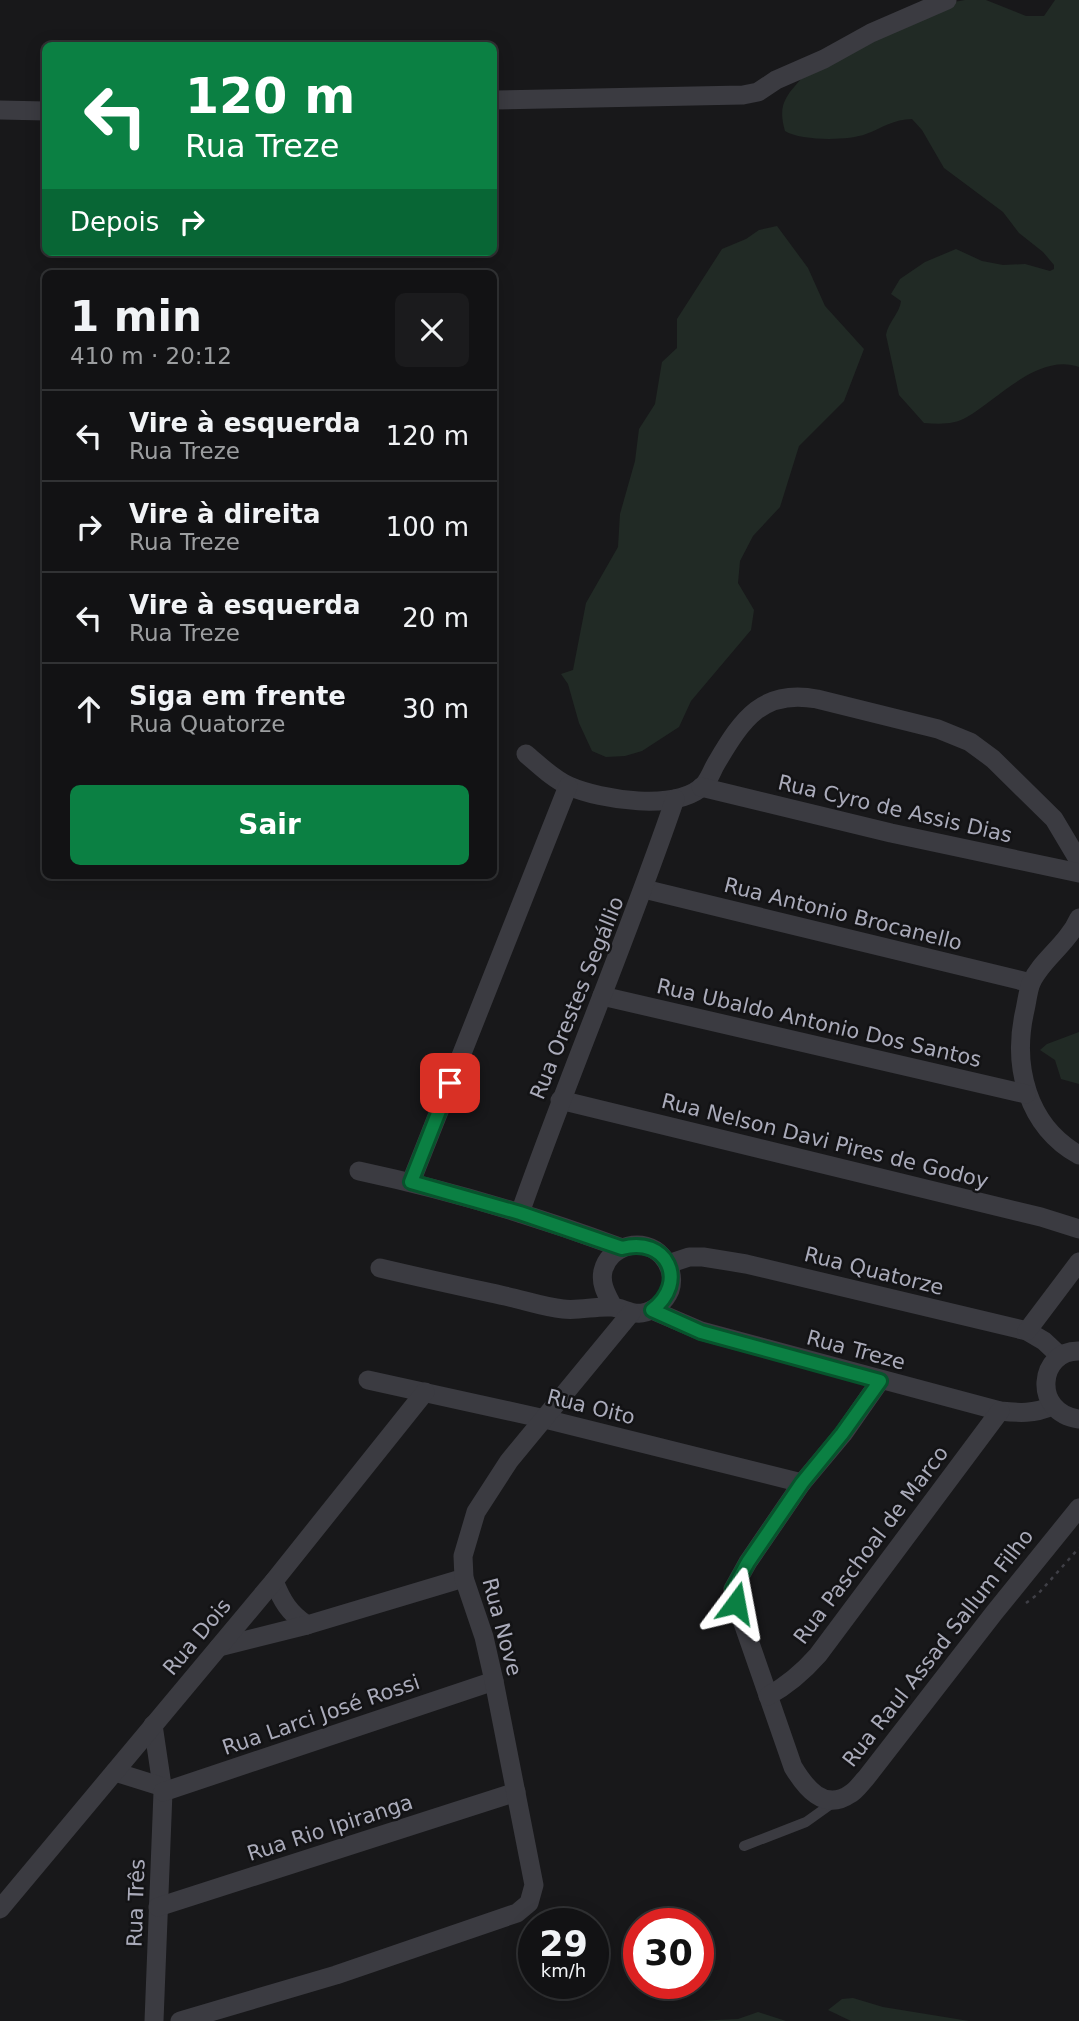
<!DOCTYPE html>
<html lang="pt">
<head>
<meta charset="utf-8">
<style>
  body { margin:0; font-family:"DejaVu Sans",sans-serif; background:#1b1b1d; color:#f1f3f6; height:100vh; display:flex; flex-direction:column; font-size:26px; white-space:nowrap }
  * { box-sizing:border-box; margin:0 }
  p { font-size:23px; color:#9c9ea0 }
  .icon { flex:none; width:38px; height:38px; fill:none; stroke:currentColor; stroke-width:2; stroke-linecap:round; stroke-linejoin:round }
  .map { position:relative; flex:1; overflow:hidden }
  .sheet { position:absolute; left:42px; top:270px; width:455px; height:609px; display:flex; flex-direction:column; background:#121214; border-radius:10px; box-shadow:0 4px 18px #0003,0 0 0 2px #313234 }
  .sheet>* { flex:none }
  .hud { position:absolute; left:42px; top:42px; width:455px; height:214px; border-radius:10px; box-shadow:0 4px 18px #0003,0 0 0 2px #313234; background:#0b8043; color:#fff; overflow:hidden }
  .speed { position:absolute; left:518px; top:1908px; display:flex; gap:14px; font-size:35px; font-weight:700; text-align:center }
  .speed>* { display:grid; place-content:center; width:91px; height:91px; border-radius:50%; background:#121214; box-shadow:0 4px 18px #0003,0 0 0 2px #313234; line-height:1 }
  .speed small { font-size:18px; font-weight:400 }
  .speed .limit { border:10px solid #d22; background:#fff; color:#111 }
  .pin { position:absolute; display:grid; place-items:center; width:60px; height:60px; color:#fff; margin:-30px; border-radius:14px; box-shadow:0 4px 10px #0006 }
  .me { position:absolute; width:77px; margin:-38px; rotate:13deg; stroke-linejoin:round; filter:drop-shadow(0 0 5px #0008) }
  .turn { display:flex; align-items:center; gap:24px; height:147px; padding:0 28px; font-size:32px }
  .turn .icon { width:91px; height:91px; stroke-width:2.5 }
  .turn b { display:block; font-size:49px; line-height:60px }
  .then { display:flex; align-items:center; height:66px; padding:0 28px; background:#0003; gap:14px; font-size:26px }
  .round { display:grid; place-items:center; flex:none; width:74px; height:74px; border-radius:10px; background:#1b1b1d }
  .head { display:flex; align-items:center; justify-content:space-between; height:119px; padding:0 28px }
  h1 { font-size:42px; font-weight:700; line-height:52px }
  .button { display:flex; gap:14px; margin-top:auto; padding:14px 28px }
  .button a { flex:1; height:80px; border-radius:10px; background:#0b8043; color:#fff; font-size:28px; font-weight:700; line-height:80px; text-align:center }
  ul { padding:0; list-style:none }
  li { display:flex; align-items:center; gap:21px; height:91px; padding:0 28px; border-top:2px solid #313234 }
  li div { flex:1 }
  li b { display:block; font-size:26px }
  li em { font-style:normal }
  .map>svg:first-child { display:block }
</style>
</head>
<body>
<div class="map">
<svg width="1079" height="2021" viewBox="0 0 1079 2021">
  <rect width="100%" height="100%" fill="#18181a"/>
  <g fill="#212a25">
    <path d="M 965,0 L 986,0 L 1026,16 L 1044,16 L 1055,0 L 1079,0 L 1079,367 C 1039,353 999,398 967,417 C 954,425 939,424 924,423 L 899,395 L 886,335 C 888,322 900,313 901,301 L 891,294 L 900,279 L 925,262 L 956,249 L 982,261 L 1003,265 L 1025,264 L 1050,271 L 1054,269 L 1054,265 L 1043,252 L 1019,233 L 1003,212 L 944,168 L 922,130 L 912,119 C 894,119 882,128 866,134 C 848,141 801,141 785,131 C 778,106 784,98 801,79 L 948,3 Z"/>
    <path d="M 777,226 L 808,268 L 825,306 L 864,349 L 844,401 L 799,446 L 780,507 L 753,536 L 740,561 L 738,583 L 754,610 L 751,630 L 691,701 L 679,727 L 642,751 L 625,756 L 606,757 L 592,751 L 579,723 L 568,684 L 561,674 L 573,670 L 586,603 L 618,547 L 620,514 L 635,461 L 639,429 L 655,404 L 662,362 L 677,348 L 677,319 L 722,249 L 746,239 L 759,230 Z"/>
    <path d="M 1079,1032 L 1079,1084 L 1061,1079 L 1055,1060 L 1040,1050 L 1047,1044 Z"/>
    <path d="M 853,1998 L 883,2007 L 969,2021 L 851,2021 L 828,2010 L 842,1999 Z"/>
    <path d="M 758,2012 L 786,2021 L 694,2021 L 738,2019 Z"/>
  </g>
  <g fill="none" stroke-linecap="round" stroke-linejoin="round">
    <path stroke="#3f3f46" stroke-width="2.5" stroke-dasharray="3.5 5" stroke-linecap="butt" d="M 1026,1603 L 1038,1594 L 1079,1548"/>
    <path stroke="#3b3b41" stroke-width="10" d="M 744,1846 L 806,1822 L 834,1802"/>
    <g stroke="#3b3b41" stroke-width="19">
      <path d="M 494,100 L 743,95 L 758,92 L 776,80 L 824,59 L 871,33 L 947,0"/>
      <path d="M 0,110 L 46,111"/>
      <path d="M 526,754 C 539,765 553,779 569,786 C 601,800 677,812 704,785 C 710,778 712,770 717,762 C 743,718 763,689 817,699 L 938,729 L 970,742 L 993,759 L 1054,819 L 1079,861"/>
      <path d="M 701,787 L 891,833 L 1079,873"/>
      <path d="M 644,889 L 1031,983"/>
      <path d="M 1079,918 C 1067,945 1041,960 1031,983 C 1028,991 1027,1001 1025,1010 C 1012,1066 1027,1126 1079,1155"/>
      <path d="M 602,996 L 1026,1094"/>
      <path d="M 560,1100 L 1041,1217 L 1079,1229"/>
      <path d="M 359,1171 C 448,1190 536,1216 622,1248"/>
      <path d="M 411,1182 L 568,786"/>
      <path d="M 520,1213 C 569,1074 627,939 675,799"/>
      <path d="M 668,1264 L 689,1257 L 703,1257 L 746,1264 L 1027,1331 L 1044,1341 L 1060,1356"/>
      <path d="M 380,1268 C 422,1278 464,1287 505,1296 C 524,1300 544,1307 563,1309 C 579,1311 595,1306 611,1307 C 622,1307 630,1315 642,1313 C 654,1311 665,1302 670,1290 C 674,1278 670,1265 662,1256 C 644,1236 609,1245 603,1271 C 600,1284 607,1295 613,1307"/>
      <path d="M 652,1310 L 701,1331 L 1000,1411 C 1019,1413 1034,1414 1052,1406"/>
      <path d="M 1027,1331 L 1079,1262"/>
      <path d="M 1079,1351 C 1039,1350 1031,1412 1079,1419"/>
      <path d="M 368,1380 L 545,1419 L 802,1483"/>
      <path d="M 880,1381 L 843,1434 L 802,1483 L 748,1562 L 733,1589 L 736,1603 L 793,1767 C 805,1787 824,1812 850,1794 C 856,1791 861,1783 866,1778 L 994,1613 L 1079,1508"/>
      <path d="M 274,1581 C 282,1601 289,1613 307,1625"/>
      <path d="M 219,1647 L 307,1625 L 464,1578"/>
      <path d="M 768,1696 C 788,1685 803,1672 818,1655 L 1000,1411"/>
      <path d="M 153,1725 L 163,1792 L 154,2021"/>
      <path d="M 115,1772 L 163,1787"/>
      <path d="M 163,1792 L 494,1681"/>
      <path d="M 158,1907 L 516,1792"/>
      <path d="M 0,1909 L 274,1581 L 425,1392"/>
      <path d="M 180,2021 L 336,1975 L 517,1913 L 529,1903 L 534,1885 L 494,1681 L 484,1637 L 464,1578 L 463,1556 L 476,1512 L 509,1461 L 631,1313"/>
    </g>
  </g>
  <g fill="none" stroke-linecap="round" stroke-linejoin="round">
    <defs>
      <path id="route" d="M 450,1083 L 411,1182 L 520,1213 L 622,1248 C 667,1236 689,1282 652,1310 L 701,1332 L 880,1381 L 842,1434 L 802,1483 L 748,1562 L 733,1589 L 736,1603"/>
    </defs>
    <use href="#route" stroke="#07532c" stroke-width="18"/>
    <use href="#route" stroke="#0b8043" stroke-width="12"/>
  </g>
  <g text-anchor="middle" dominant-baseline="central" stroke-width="5" stroke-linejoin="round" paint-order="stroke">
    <g font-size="21" fill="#aaabba" stroke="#131315">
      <text transform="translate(895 809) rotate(13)">Rua Cyro de Assis Dias</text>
      <text transform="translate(843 914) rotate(14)">Rua Antonio Brocanello</text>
      <text transform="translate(577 998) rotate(-68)">Rua Orestes Segállio</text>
      <text transform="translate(819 1023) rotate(13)">Rua Ubaldo Antonio Dos Santos</text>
      <text transform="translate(825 1141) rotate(14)">Rua Nelson Davi Pires de Godoy</text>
      <text transform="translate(874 1271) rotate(14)">Rua Quatorze</text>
      <text transform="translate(856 1350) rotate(15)">Rua Treze</text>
      <text transform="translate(591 1407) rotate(14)">Rua Oito</text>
      <text transform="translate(871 1545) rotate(-53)">Rua Paschoal de Marco</text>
      <text transform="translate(502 1627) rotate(75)">Rua Nove</text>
      <text transform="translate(197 1637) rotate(-50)">Rua Dois</text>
      <text transform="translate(938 1648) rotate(-52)">Rua Raul Assad Sallum Filho</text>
      <text transform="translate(321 1715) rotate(-19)">Rua Larci José Rossi</text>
      <text transform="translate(330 1828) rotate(-18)">Rua Rio Ipiranga</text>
      <text transform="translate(136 1903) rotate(-88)">Rua Três</text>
    </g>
  </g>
</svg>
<div class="speed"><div>29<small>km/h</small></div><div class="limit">30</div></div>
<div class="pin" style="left:450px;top:1083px;background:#d93025"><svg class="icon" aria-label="arrive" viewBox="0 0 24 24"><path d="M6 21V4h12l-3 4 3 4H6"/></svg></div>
<svg class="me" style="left:736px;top:1603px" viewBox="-20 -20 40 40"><path d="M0-17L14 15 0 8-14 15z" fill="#0b8043" stroke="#fff" stroke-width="4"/></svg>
<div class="hud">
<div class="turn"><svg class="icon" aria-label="left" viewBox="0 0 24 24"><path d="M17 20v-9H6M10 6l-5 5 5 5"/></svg><div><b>120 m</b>Rua Treze</div></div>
<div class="then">Depois<svg class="icon" aria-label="right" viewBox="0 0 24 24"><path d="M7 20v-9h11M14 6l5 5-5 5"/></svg></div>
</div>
<section class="sheet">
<div class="head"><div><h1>1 min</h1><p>410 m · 20:12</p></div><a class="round"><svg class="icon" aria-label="close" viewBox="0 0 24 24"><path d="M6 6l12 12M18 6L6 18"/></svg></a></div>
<ul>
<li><svg class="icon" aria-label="left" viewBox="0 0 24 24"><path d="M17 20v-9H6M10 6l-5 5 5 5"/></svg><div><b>Vire à esquerda</b><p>Rua Treze</p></div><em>120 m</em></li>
<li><svg class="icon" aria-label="right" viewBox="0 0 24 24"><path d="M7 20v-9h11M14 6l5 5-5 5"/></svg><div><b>Vire à direita</b><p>Rua Treze</p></div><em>100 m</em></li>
<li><svg class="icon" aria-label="left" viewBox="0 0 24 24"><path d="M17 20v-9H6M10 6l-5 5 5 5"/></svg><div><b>Vire à esquerda</b><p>Rua Treze</p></div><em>20 m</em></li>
<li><svg class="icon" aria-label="ahead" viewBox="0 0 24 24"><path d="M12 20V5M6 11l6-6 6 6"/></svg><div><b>Siga em frente</b><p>Rua Quatorze</p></div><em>30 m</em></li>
</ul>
<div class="button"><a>Sair</a></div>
</section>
</div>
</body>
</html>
